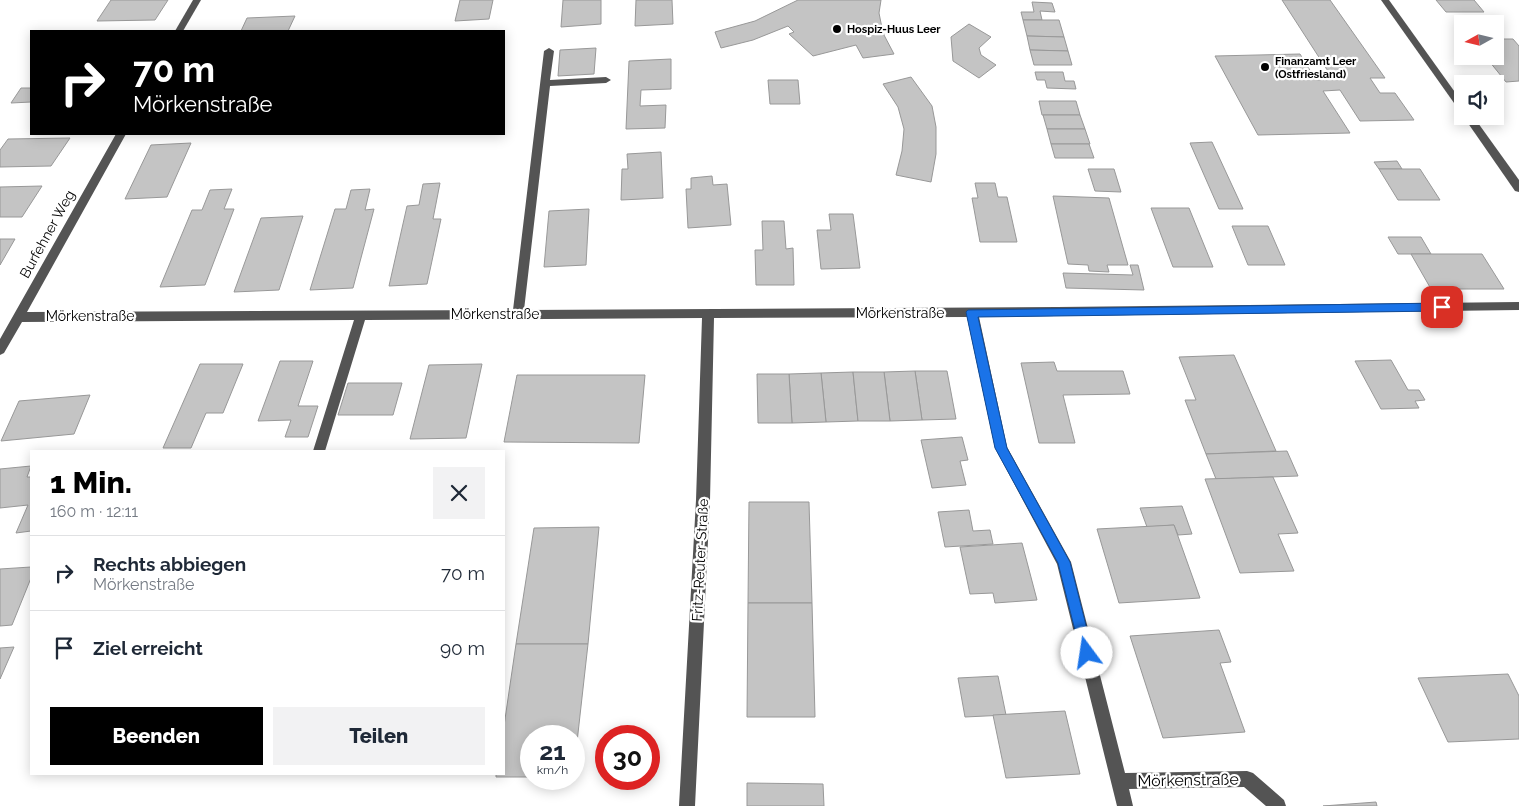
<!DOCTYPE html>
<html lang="de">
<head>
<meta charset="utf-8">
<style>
  body { margin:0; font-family:Raleway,sans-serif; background:#f2f2f3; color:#1f2937; height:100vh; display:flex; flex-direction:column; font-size:19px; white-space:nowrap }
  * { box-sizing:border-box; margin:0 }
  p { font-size:16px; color:#747a83 }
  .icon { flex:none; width:28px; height:28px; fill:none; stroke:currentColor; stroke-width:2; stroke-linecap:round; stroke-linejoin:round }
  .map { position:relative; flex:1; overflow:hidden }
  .sheet { position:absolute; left:30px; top:450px; width:475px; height:325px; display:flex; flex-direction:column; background:#fff; border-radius:0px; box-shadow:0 2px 12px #0003 }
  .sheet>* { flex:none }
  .top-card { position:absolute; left:30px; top:30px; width:475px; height:105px; border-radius:0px; box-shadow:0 2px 12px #0003; background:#000; color:#fff; overflow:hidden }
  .needle { width:32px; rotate:262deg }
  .buttons { position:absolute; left:1454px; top:15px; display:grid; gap:10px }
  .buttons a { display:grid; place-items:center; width:50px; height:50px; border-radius:0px; background:#fff; box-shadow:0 2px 12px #0003; font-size:25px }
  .speed { position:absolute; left:520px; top:725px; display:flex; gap:10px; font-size:25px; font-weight:700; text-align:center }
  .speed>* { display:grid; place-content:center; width:65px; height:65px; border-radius:50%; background:#fff; box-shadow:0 2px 12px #0003; line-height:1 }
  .speed small { font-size:12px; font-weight:400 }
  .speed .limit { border:8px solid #d22; background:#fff; color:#111 }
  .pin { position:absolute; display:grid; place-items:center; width:42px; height:42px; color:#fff; margin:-21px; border-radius:10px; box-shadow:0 2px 8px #0006 }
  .me { position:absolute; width:55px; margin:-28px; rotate:346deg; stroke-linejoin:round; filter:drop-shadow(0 0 4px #0008) }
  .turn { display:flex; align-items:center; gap:18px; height:105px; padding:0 20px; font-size:22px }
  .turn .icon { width:65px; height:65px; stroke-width:2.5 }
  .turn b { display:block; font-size:35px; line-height:42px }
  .round { display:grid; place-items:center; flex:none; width:52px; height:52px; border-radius:0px; background:#f2f2f3 }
  .head { display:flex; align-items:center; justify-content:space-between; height:85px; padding:0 20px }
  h1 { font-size:30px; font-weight:800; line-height:38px; color:#000 }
  .action { display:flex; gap:10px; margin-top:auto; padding:10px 20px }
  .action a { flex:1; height:58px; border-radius:0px; background:#000; color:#fff; font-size:20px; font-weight:800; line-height:58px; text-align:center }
  .action a+a { background:#f2f2f3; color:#1f2937 }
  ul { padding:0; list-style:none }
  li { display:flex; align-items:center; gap:15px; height:75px; padding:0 20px; border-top:1px solid #e0e1e3 }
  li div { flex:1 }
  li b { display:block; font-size:19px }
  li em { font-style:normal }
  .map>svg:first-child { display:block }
</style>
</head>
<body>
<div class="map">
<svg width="1519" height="806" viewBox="0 0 1519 806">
  <rect width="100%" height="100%" fill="#fff"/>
  <g fill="#c4c4c4" stroke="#989898">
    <path d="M 111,0 L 168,0 L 155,20 L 97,21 Z"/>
    <path d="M 460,0 L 493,0 L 489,19 L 455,21 Z"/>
    <path d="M 563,0 L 601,0 L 601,24 L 561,27 Z"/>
    <path d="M 636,0 L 672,0 L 673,24 L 635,26 Z"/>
    <path d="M 798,0 L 881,0 L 879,13 L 881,23 L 884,35 L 894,54 L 863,58 L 856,45 L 813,56 L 789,34 L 794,32 L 788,26 L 753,40 L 721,48 L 715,32 L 755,21 Z"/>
    <path d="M 1282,0 L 1330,0 L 1385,78 L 1370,78 L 1380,93 L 1395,93 L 1414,120 L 1360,121 L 1340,90 L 1323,91 L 1350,133 L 1258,135 L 1215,56 L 1300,54 L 1316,80 L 1333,79 Z"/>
    <path d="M 1436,0 L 1474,0 L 1484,12 L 1446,12 Z"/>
    <path d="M 1032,2 L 1052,3 L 1055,12 L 1040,11 L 1042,20 L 1023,20 L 1021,12 L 1034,12 Z"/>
    <path d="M 295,16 L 288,31 L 241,31 L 247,18 Z"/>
    <path d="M 1023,20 L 1059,20 L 1064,37 L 1027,36 Z"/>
    <path d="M 969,24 L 991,37 L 979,48 L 981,55 L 996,65 L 979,78 L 953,61 L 951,37 Z"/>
    <path d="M 1027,36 L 1064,37 L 1068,51 L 1030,50 Z"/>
    <path d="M 1495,39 L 1513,39 L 1519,46 L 1519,81 L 1506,82 L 1485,56 L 1495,56 Z"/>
    <path d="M 596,48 L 594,74 L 558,76 L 560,50 Z"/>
    <path d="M 1030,50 L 1068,51 L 1072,65 L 1034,65 Z"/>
    <path d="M 671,59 L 671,89 L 641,90 L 640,106 L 666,105 L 665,128 L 626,129 L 629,61 Z"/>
    <path d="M 1035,72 L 1063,72 L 1065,81 L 1074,81 L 1076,89 L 1047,88 L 1045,80 L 1037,80 Z"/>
    <path d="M 911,77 L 932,106 L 936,127 L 936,154 L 931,182 L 896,175 L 902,151 L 904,129 L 898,107 L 883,84 Z"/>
    <path d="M 768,80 L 798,80 L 800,104 L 770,104 Z"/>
    <path d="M 21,88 L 31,88 L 31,102 L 11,103 Z"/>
    <path d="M 1039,101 L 1076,101 L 1080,115 L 1042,115 Z"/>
    <path d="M 1043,115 L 1080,115 L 1085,129 L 1047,129 Z"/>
    <path d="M 1047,129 L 1085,129 L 1090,144 L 1051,144 Z"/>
    <path d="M 70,138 L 51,166 L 0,167 L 0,150 L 8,139 Z"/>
    <path d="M 1212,142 L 1243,209 L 1219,209 L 1190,143 Z"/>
    <path d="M 191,143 L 167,197 L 125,199 L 151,145 Z"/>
    <path d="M 1051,144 L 1089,144 L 1094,158 L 1055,158 Z"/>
    <path d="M 661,152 L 663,198 L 621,200 L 622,169 L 628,169 L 627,154 Z"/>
    <path d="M 1397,161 L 1402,169 L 1379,169 L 1374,162 Z"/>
    <path d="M 1088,169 L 1114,169 L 1121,192 L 1095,191 Z"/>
    <path d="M 1379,169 L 1420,169 L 1440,200 L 1398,200 Z"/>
    <path d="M 712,176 L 713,185 L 727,184 L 731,225 L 688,228 L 686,189 L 691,189 L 691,178 Z"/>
    <path d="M 440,183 L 433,219 L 441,219 L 427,284 L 389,286 L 407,206 L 419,205 L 423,184 Z"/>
    <path d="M 975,183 L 995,183 L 998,197 L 1007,197 L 1017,242 L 980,242 L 972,198 L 978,198 Z"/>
    <path d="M 42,186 L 22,217 L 0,217 L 0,187 Z"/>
    <path d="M 232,189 L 224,209 L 234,209 L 205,285 L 160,287 L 192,210 L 202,210 L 210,190 Z"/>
    <path d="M 370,189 L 365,210 L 374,209 L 353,288 L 310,290 L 335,209 L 346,209 L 351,190 Z"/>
    <path d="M 1053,196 L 1109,198 L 1128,265 L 1107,265 L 1109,272 L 1089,271 L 1088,265 L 1068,264 Z"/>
    <path d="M 1151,208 L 1189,208 L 1213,267 L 1173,267 Z"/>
    <path d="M 589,209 L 586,265 L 544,267 L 549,211 Z"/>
    <path d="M 829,214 L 853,214 L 860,268 L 821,269 L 817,230 L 831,230 Z"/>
    <path d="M 303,216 L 279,290 L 234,292 L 261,218 Z"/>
    <path d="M 762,221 L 784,221 L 786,249 L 793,248 L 794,285 L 756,285 L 755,250 L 763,250 Z"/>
    <path d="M 1232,226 L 1268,226 L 1285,265 L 1248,265 Z"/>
    <path d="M 1388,237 L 1421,237 L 1431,254 L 1398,254 Z"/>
    <path d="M 0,239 L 15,239 L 0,265 Z"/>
    <path d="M 1411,254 L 1482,254 L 1504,289 L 1431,289 Z"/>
    <path d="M 1130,265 L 1138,265 L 1144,290 L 1066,288 L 1063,273 L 1133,275 Z"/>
    <path d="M 1234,355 L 1276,451 L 1206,454 L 1185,400 L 1196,400 L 1179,357 Z"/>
    <path d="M 1391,360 L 1408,390 L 1419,390 L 1425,400 L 1415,401 L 1419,408 L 1381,409 L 1355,361 Z"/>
    <path d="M 280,361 L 313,361 L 298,406 L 318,406 L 308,437 L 285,437 L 291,420 L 258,421 Z"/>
    <path d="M 1054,362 L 1057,371 L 1123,371 L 1130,394 L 1063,395 L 1075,443 L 1039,443 L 1021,363 Z"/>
    <path d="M 200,364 L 243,364 L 223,413 L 206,413 L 191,448 L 163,448 Z"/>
    <path d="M 482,364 L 466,438 L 410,439 L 429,365 Z"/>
    <path d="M 915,371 L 947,371 L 956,419 L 922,420 Z"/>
    <path d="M 915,371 L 922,420 L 890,421 L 884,372 Z"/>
    <path d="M 853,372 L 858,421 L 826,422 L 821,373 Z"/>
    <path d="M 853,372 L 884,372 L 890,421 L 858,421 Z"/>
    <path d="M 821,373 L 826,422 L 792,423 L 789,374 Z"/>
    <path d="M 757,374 L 789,374 L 792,423 L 758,423 Z"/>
    <path d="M 517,375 L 645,375 L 639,443 L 504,442 Z"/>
    <path d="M 348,383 L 402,383 L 393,415 L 338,415 Z"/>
    <path d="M 90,395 L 74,434 L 1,441 L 19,401 Z"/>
    <path d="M 962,437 L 968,460 L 960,461 L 966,485 L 932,488 L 921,440 Z"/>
    <path d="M 1287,451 L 1298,476 L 1216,479 L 1206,454 Z"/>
    <path d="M 31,466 L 27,477 L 31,477 L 31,531 L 16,533 L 28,505 L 0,508 L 0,469 Z"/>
    <path d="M 1273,477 L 1298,533 L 1278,534 L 1294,571 L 1240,573 L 1205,479 Z"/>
    <path d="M 749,502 L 809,502 L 812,603 L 748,603 Z"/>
    <path d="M 1182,506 L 1192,534 L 1178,535 L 1174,525 L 1147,527 L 1140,508 Z"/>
    <path d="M 969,510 L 973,531 L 990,530 L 993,544 L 945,547 L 938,512 Z"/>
    <path d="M 1174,525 L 1200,598 L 1119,603 L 1097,529 Z"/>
    <path d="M 599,527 L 588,644 L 516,644 L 534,528 Z"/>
    <path d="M 1022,543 L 1037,600 L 995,603 L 993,593 L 970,594 L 960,547 Z"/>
    <path d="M 31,567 L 31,578 L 12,625 L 0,626 L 0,569 Z"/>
    <path d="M 748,603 L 812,603 L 815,717 L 747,717 Z"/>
    <path d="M 1219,630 L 1231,662 L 1220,663 L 1245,732 L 1163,738 L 1130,636 Z"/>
    <path d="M 516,644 L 588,644 L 574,769 L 574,736 L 531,736 L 531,777 L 496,777 L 496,774 L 504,774 L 504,726 Z"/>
    <path d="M 14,647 L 0,679 L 0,648 Z"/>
    <path d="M 1508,674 L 1519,696 L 1519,739 L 1448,742 L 1418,678 Z"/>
    <path d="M 998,676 L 1006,715 L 965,717 L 958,678 Z"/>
    <path d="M 1065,711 L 1080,774 L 1006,778 L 993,715 Z"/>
    <path d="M 747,783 L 823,784 L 824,806 L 747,806 Z"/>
    <path d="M 1376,802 L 1377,806 L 1323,806 Z"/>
  </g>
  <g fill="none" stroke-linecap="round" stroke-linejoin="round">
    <g fill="#545454" fill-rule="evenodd">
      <path d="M 193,0 L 201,0 L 183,31 L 175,31 Z"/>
      <path d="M 1381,0 L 1389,0 L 1462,102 L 1462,111 L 1459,110 Z"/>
      <path d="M 549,48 L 554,51 L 550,80 L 606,77 L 611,80 L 606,83 L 550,86 L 524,310 L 1057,307 L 1519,302 L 1519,310 L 979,317 L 1007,447 L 1071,562 L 1125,773 L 1247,771 L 1253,773 L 1284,800 L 1286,806 L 1266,806 L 1244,787 L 1129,789 L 1133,806 L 1117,806 L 1057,564 L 995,448 L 967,317 L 714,318 L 710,500 L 695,806 L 679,806 L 696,500 L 702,318 L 365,320 L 325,451 L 313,451 L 354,320 L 22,322 L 4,353 L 0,355 L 0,339 L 116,134 L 126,134 L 27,312 L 513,310 L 544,51 Z"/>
      <path d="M 1463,116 L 1473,116 L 1519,180 L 1519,192 L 1515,191 Z"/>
    </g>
  </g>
  <path fill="#1a73e8" stroke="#114b97" d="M 1442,303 L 1447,307 L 1442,311 L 978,317 L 1007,448 L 1070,562 L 1093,653 L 1091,658 L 1087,660 L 1082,658 L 1058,563 L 995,448 L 966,312 L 968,310 Z"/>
  <g fill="#000" stroke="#fff" stroke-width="2">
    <circle cx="837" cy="29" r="5"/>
    <circle cx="1265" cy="67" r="5"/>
  </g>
  <g text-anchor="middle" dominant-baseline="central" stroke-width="4.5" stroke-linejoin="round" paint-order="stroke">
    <g font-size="11" font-weight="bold" fill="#000" stroke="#fff" text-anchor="start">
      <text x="847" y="29">Hospiz-Huus Leer</text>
      <text x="1275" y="61">Finanzamt Leer<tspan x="1275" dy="13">(Ostfriesland)</tspan></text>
    </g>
    <g font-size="14" fill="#000" stroke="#fff">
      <text transform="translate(47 234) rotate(-61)">Burfehner Weg</text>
      <text x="900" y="313">Mörkenstraße</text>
      <text x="495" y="314">Mörkenstraße</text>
      <text x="90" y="316">Mörkenstraße</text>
      <text transform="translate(700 560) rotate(-87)">Fritz-Reuter-Straße</text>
    </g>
    <g font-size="16" fill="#000" stroke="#fff">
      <text transform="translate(1188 780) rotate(-1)">Mörkenstraße</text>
    </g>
  </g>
</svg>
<div class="buttons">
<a><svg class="needle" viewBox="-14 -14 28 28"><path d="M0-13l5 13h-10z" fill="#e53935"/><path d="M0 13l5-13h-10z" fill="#747a83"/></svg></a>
<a><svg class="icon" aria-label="sound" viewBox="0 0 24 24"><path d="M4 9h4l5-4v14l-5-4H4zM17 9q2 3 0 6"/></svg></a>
</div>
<div class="speed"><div>21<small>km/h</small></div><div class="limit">30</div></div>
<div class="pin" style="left:1442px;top:307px;background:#d93025"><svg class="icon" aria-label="arrive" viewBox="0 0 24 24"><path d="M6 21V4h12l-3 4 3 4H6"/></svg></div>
<svg class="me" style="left:1087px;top:653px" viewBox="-20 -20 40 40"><circle r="19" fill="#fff"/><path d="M0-13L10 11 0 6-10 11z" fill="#1a73e8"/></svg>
<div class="top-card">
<div class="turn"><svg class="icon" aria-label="right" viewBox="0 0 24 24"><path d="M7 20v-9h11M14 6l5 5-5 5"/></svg><div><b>70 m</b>Mörkenstraße</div></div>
</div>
<section class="sheet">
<div class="head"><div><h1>1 Min.</h1><p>160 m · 12:11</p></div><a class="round"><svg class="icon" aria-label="close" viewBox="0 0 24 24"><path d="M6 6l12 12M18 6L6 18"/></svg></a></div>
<ul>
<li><svg class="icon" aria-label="right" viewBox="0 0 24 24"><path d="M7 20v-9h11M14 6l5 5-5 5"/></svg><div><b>Rechts abbiegen</b><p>Mörkenstraße</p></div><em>70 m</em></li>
<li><svg class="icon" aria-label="arrive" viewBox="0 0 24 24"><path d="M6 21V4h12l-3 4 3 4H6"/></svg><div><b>Ziel erreicht</b></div><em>90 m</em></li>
</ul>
<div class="action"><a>Beenden</a><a>Teilen</a></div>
</section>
</div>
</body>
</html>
